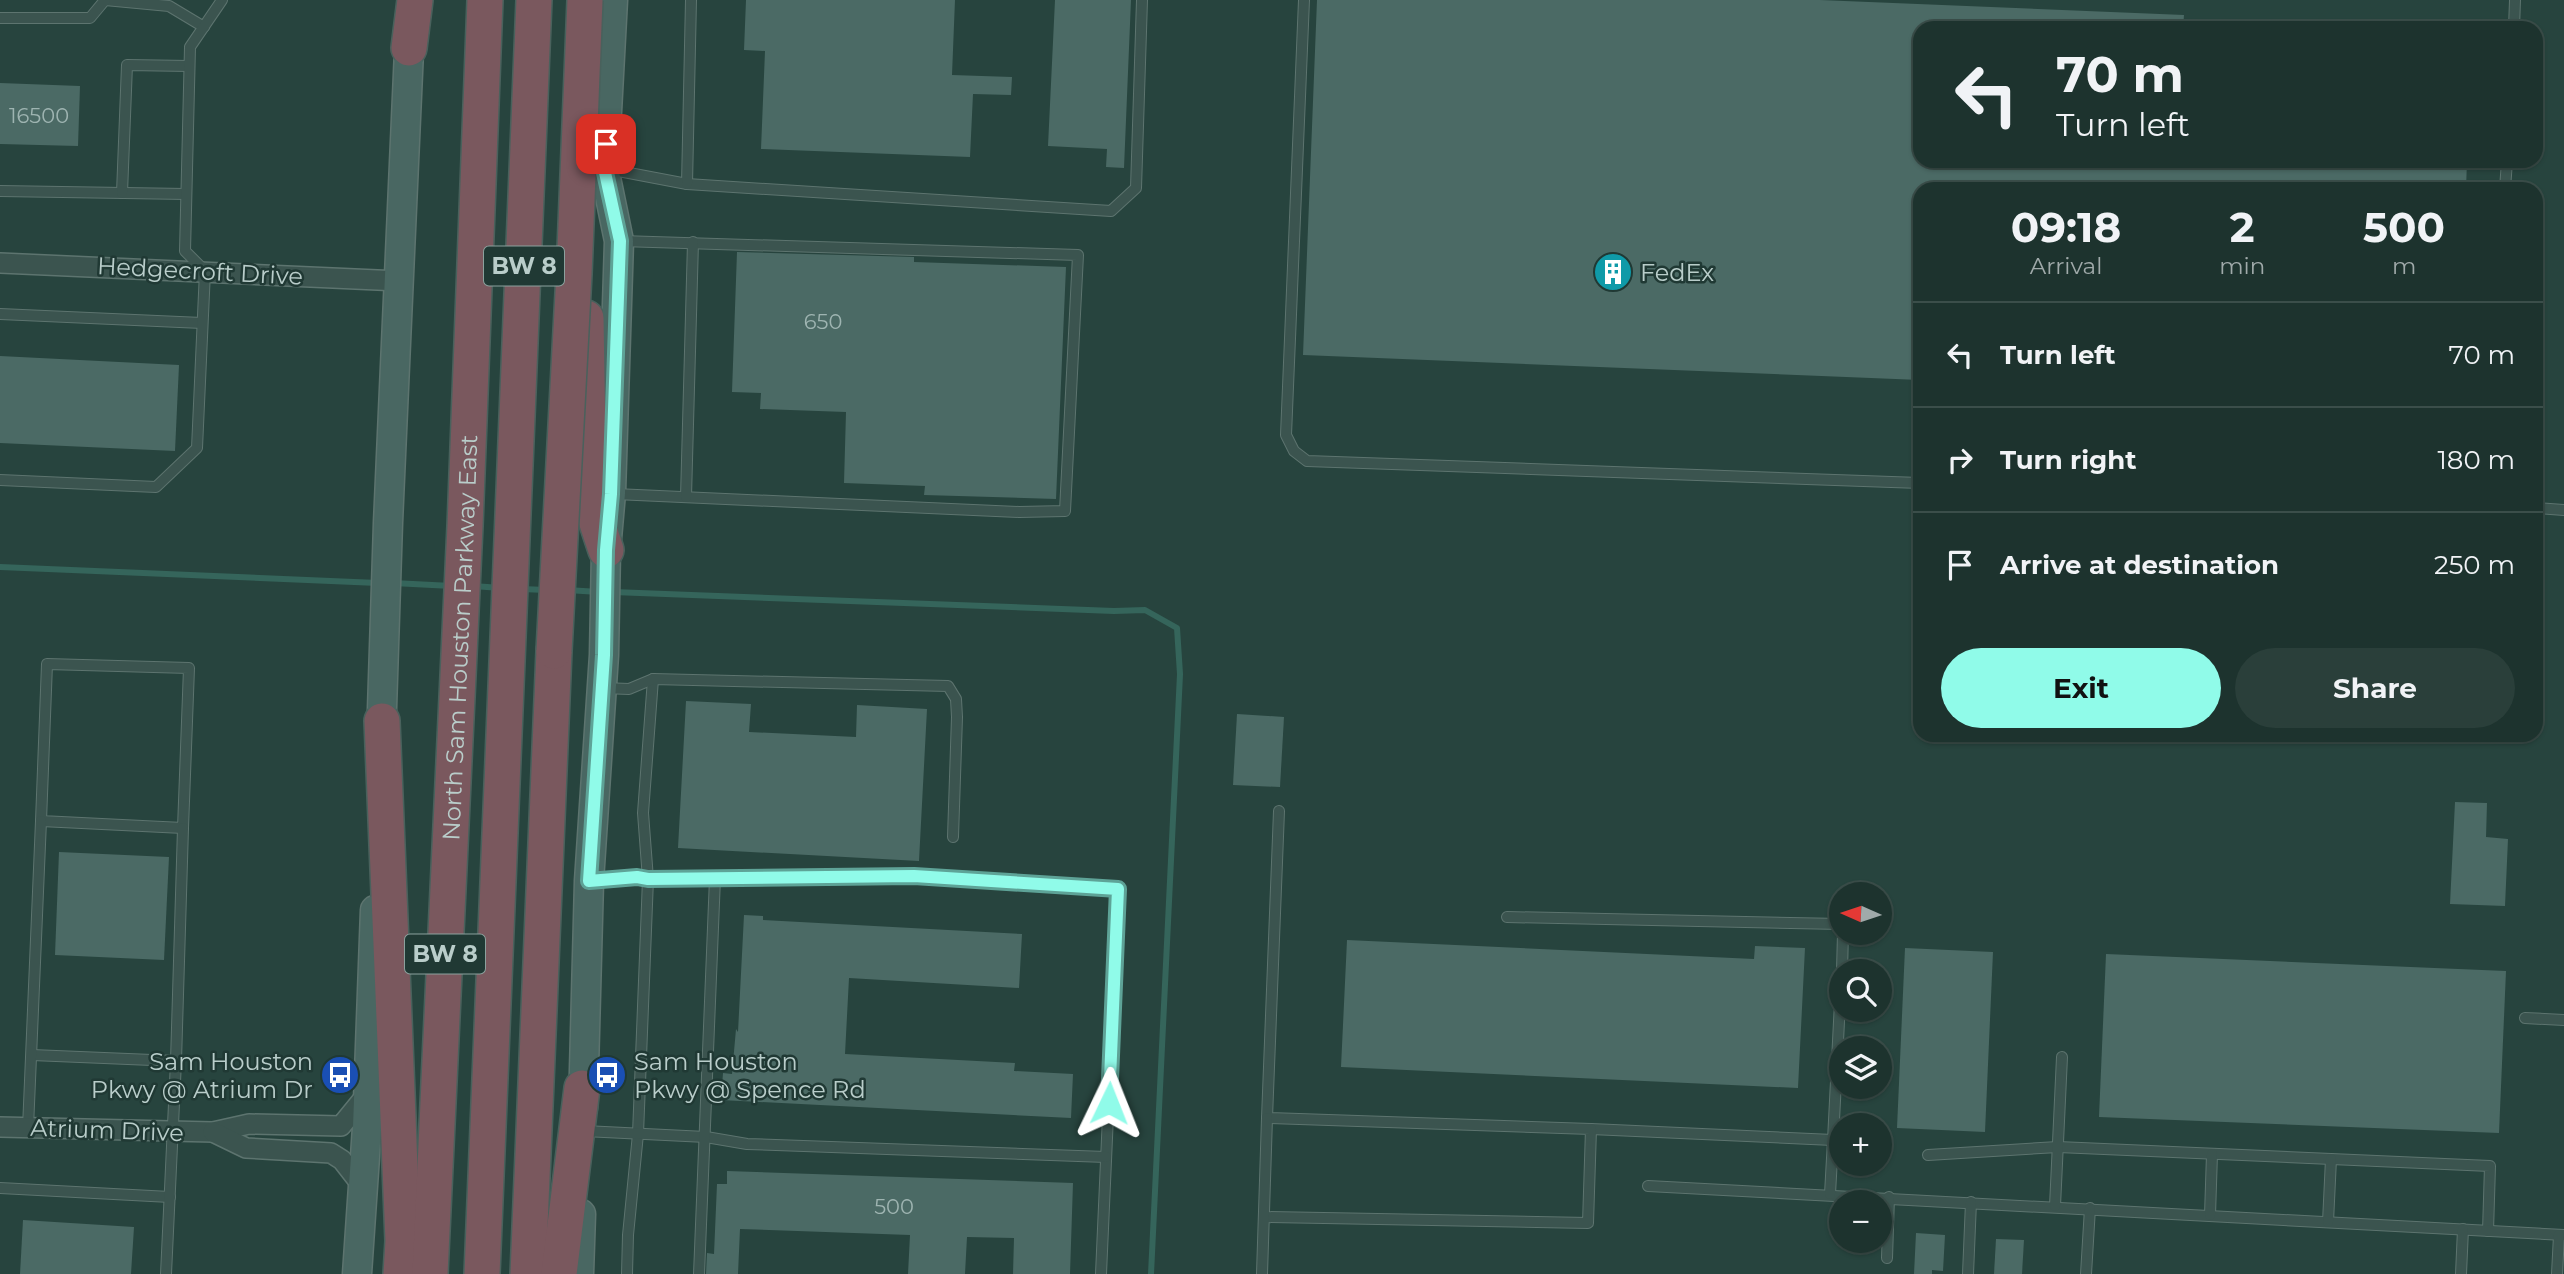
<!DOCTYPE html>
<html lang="en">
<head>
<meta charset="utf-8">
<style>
  body { margin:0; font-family:Montserrat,sans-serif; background:#2a3f3a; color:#f1f3f6; height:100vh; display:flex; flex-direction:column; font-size:26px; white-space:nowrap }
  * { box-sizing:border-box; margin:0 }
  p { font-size:23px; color:#a0aaaa }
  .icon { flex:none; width:38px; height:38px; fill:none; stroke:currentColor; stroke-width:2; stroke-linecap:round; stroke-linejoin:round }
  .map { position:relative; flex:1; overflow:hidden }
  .panel { position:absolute; left:1913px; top:182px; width:630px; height:560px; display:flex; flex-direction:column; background:#1d332e; border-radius:21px; box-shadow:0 2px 5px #0004,0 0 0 2px #3b4e4a }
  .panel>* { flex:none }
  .hud { position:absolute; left:1913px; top:21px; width:630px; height:147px; border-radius:21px; box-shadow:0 2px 5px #0004,0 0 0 2px #3b4e4a; background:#1d332e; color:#f1f3f6; overflow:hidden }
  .needle { width:46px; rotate:273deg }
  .buttons { position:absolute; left:1829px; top:882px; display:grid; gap:14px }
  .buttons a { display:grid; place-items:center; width:63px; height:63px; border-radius:50%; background:#1d332e; box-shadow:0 2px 5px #0004,0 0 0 2px #3b4e4a; font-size:35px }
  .pin { position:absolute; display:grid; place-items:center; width:60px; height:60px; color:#fff; margin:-30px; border-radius:14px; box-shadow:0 4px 10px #0006 }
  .me { position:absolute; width:77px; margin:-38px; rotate:2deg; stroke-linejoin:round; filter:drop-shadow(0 0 5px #0008) }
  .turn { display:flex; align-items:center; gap:24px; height:147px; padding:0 28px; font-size:32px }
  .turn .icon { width:91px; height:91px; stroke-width:2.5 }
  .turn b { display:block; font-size:49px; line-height:60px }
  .eta { display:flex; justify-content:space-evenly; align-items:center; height:119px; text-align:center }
  .eta b { font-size:42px; font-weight:700; line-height:49px }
  .button { display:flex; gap:14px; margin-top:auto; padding:14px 28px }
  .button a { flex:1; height:80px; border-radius:42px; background:#90fbe9; color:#111; font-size:28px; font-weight:700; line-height:80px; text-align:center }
  .button a+a { background:#2a3f3a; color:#f1f3f6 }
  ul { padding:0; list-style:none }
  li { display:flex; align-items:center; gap:21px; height:105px; padding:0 28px; border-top:2px solid #3b4e4a }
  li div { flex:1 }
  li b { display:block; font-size:26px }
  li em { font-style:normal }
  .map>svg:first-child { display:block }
</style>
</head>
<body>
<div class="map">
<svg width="2564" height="1274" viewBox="0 0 2564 1274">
  <rect width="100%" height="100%" fill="#27443e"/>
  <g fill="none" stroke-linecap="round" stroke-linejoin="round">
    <g stroke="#35655b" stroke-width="6">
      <path d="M 0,567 L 378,583"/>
      <path d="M 393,583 L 452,586"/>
      <path d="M 473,586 L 501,588"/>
      <path d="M 522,589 L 546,590"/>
      <path d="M 567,590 L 599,592"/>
      <path d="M 613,592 L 1114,611 L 1145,610 L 1177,628 L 1180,674 L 1151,1274"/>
    </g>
  </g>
  <g fill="#4b6a65">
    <path d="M 746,0 L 955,0 L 952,75 L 1012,77 L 1011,95 L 973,94 L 970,157 L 761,149 L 765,51 L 744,50 Z"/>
    <path d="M 1055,0 L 1131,0 L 1124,168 L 1106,167 L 1107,149 L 1048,146 Z"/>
    <path d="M 1317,0 L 1820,0 L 2184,15 L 2183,28 L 1920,28 L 1920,161 L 2467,161 L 2466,189 L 1920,189 L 1920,380 L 1303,355 Z"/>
    <path d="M 0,83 L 80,86 L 78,146 L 0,144 Z"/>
    <path d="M 737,252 L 914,257 L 914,262 L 1066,267 L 1056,499 L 924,495 L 925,486 L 844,483 L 846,412 L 760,409 L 761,393 L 732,392 Z"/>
    <path d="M 0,356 L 179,365 L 175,451 L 0,443 Z"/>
    <path d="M 686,701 L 751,704 L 749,732 L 856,737 L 857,705 L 927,709 L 919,861 L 678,848 Z"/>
    <path d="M 1237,714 L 1284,717 L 1280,787 L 1233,785 Z"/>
    <path d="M 2455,802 L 2487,803 L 2486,837 L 2508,839 L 2505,906 L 2450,904 Z"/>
    <path d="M 59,852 L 169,857 L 164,960 L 55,955 Z"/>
    <path d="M 744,915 L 763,916 L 763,920 L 1022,934 L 1019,988 L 849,978 L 845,1054 L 1015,1063 L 1014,1071 L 1073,1074 L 1071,1118 L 721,1100 L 723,1073 L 732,1074 L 736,1029 L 738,1032 Z"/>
    <path d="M 1347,940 L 1754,959 L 1755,946 L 1805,948 L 1798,1088 L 1341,1067 Z"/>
    <path d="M 1905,948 L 1993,952 L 1985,1132 L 1897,1128 Z"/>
    <path d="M 2106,954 L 2506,971 L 2499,1133 L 2099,1117 Z"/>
    <path d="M 727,1171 L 1073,1183 L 1070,1274 L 1013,1274 L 1014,1238 L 967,1237 L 965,1274 L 908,1274 L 910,1235 L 740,1229 L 738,1274 L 706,1274 L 707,1253 L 714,1254 L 717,1184 L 727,1184 Z"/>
    <path d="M 23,1220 L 134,1227 L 131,1274 L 20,1274 Z"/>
    <path d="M 1916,1233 L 1945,1235 L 1943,1271 L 1932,1270 L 1932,1274 L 1914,1274 Z"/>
    <path d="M 1996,1239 L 2024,1240 L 2022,1274 L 1994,1274 Z"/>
  </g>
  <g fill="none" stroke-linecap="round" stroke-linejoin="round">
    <defs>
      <g id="lane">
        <path d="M 105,0 L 169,6 L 204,27"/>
        <path d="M 1304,0 L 1286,435 L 1294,451 L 1307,461 L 1920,483"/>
        <path d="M 0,18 L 90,18 L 105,0"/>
        <path d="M 2514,28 L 2515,0"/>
        <path d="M 608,169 L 687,184 L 1111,211 L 1136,188 L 1142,0"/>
        <path d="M 687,184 L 691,0"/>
        <path d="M 2505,189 L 2507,161"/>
        <path d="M 0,191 L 186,194"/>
        <path d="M 122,193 L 127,65 L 189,66"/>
        <path d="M 0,314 L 202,323"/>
        <path d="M 0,480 L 156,487 L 197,448 L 205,271 L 185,251 L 190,47 L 222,0"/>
        <path d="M 615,494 L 1019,512 L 1065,511 L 1078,255 L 621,241"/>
        <path d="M 686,497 L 693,242"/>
        <path d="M 2536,508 L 2564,510"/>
        <path d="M 47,664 L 189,668 L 183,828 L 41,821 Z"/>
        <path d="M 653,679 L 643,813 L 648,879 L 914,876 L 1118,889 L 1101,1274"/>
        <path d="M 603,688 L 629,689 L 653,679 L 948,686 L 956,699 L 957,717 L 953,837"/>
        <path d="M 593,880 L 637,877 L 648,879 L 638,1134 L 628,1235 L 627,1274"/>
        <path d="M 1507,917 L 1841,924"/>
        <path d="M 1842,971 L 1843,933"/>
        <path d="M 2525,1018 L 2564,1020"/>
        <path d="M 32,1055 L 176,1061 L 183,828"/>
        <path d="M 28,1128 L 41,821"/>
        <path d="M 1591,1129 L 1833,1140 L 1841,982"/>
        <path d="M 584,1131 L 706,1137 L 747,1144 L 1106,1157"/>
        <path d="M 1928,1155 L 2058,1147 L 2490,1166 L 2488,1231"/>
        <path d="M 1648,1186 L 2564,1235"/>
        <path d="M 0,1188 L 170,1197"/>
        <path d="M 1830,1194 L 1833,1140"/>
        <path d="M 2055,1206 L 2062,1057"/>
        <path d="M 2210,1215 L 2212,1154"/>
        <path d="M 1264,1217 L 1588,1223 L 1591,1129 L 1267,1118 L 1279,811"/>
        <path d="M 2328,1222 L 2331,1159"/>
        <path d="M 1887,1258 L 1889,1197"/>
        <path d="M 166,1274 L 176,1061"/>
        <path d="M 699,1274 L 715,878"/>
        <path d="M 1262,1274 L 1267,1118"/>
        <path d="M 1968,1274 L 1971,1202"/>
        <path d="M 2086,1274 L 2090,1208"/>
        <path d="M 2461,1274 L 2463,1229"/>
        <path d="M 2557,1274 L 2559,1235"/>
      </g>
      <g id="street">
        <path d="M 0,263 L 400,281"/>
        <path d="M 0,1127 L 213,1132 L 249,1124 L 341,1126 L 368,1093"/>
        <path d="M 213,1132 L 246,1148 L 331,1153 L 342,1160 L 363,1187"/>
      </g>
      <g id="secondary">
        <path d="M 381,740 L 388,523 L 410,28"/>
        <path d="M 583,1107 L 589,881 L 604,655 L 606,550 L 611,493 L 619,241 L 604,168 L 613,0"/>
        <path d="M 357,1274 L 367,1127 L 375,910"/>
        <path d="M 579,1274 L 581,1214"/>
      </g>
      <g id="highway">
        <path d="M 409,48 L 415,0"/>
        <path d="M 586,318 L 589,499 L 606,550"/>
        <path d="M 382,721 L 403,1241 L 401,1274"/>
        <path id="s1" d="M 430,1274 L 465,526 L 485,0"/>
        <path d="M 482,1274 L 534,0"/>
        <path d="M 528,1274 L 554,651"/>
        <path d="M 559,1274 L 582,1088"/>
      </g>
    </defs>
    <use href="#lane" stroke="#5d746f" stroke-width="12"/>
    <use href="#street" stroke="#5d746f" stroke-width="22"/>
    <use href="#secondary" stroke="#5d746f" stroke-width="31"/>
    <use href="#highway" stroke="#49615c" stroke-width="38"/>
    <use href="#lane" stroke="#3b544f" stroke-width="10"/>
    <use href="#street" stroke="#3b544f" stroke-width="19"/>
    <use href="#secondary" stroke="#496762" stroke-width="28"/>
    <use href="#highway" stroke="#7a585e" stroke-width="35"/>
    <defs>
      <path id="highway-bridge" d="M 554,651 L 574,274 L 585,0"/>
    </defs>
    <use href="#highway-bridge" stroke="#49615c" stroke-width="38" stroke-linecap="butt"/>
    <use href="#highway-bridge" stroke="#7a585e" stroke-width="35"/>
  </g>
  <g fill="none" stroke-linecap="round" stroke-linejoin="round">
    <defs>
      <path id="route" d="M 606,144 L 604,168 L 620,241 L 611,494 L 606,550 L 604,655 L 589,881 L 637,877 L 648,879 L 914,876 L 1118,889 L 1109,1103"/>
    </defs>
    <use href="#route" stroke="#5ea397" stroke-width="18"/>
    <use href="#route" stroke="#90fbe9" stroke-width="12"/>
  </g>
  <defs>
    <symbol id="building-disc" viewBox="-11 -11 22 22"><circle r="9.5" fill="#0f9aa8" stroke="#203934"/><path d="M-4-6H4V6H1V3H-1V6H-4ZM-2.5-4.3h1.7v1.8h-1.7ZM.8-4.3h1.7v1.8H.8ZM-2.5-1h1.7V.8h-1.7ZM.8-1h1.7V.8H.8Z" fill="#fff"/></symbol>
    <symbol id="bus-disc" viewBox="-11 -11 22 22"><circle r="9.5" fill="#1a4fb4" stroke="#203934"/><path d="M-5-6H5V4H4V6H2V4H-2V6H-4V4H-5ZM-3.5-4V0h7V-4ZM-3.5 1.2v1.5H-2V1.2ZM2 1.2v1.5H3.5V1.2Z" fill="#fff"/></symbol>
  </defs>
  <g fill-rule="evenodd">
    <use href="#building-disc" x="1591" y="250" width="44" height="44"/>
    <use href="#bus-disc" x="318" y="1053" width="44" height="44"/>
    <use href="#bus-disc" x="585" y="1053" width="44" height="44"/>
  </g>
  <g text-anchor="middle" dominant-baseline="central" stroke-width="5" stroke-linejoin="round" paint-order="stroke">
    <g font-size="21" fill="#9eb4b1">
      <text x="39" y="115">16500</text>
      <text x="823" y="321">650</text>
      <text x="894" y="1206">500</text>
    </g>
    <g fill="#203934" stroke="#8ba19d" stroke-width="2">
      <rect x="484" y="246.5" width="80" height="39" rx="5"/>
      <rect x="405" y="934.5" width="80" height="39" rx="5"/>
    </g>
    <g font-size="23" font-weight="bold" fill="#b9cdca">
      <text x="524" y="266">BW 8</text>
      <text x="445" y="954">BW 8</text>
    </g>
    <g font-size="24" fill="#b9cdca" stroke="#203934">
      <text transform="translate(200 271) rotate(3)">Hedgecroft Drive</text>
      <text stroke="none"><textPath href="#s1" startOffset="637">North Sam Houston Parkway East</textPath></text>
      <text transform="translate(107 1130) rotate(2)">Atrium Drive</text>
    </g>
    <g font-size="24" fill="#b9cdca" stroke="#203934" text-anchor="start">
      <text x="1640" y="272">FedEx</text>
      <text x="313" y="1061" text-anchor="end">Sam Houston<tspan x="313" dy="28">Pkwy @ Atrium Dr</tspan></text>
      <text x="634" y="1061">Sam Houston<tspan x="634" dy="28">Pkwy @ Spence Rd</tspan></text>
    </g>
  </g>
</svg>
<div class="buttons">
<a><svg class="needle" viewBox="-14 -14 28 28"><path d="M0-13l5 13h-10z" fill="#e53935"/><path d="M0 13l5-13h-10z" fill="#a0aaaa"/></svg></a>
<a><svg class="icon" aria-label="search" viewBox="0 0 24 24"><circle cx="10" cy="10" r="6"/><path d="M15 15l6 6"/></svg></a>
<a><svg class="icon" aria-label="layers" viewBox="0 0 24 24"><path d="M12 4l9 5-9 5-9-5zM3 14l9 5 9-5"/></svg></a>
<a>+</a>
<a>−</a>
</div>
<div class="pin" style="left:606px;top:144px;background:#d93025"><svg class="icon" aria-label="arrive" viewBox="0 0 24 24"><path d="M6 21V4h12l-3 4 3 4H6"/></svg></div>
<svg class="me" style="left:1109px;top:1103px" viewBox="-20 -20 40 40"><path d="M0-17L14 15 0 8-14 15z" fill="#90fbe9" stroke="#fff" stroke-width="4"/></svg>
<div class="hud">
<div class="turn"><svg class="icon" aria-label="left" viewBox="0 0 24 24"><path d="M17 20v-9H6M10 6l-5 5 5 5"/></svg><div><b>70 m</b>Turn left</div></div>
</div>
<section class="panel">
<div class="eta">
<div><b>09:18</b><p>Arrival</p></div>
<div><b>2</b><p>min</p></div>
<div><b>500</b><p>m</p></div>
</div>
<ul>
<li><svg class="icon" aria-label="left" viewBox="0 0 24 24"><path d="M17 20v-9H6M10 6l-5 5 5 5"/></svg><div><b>Turn left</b></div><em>70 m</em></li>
<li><svg class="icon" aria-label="right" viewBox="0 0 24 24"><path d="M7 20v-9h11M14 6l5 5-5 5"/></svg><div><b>Turn right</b></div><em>180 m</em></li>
<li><svg class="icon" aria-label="arrive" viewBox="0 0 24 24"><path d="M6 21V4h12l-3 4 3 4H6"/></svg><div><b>Arrive at destination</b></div><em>250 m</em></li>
</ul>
<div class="button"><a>Exit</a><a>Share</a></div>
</section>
</div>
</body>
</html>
